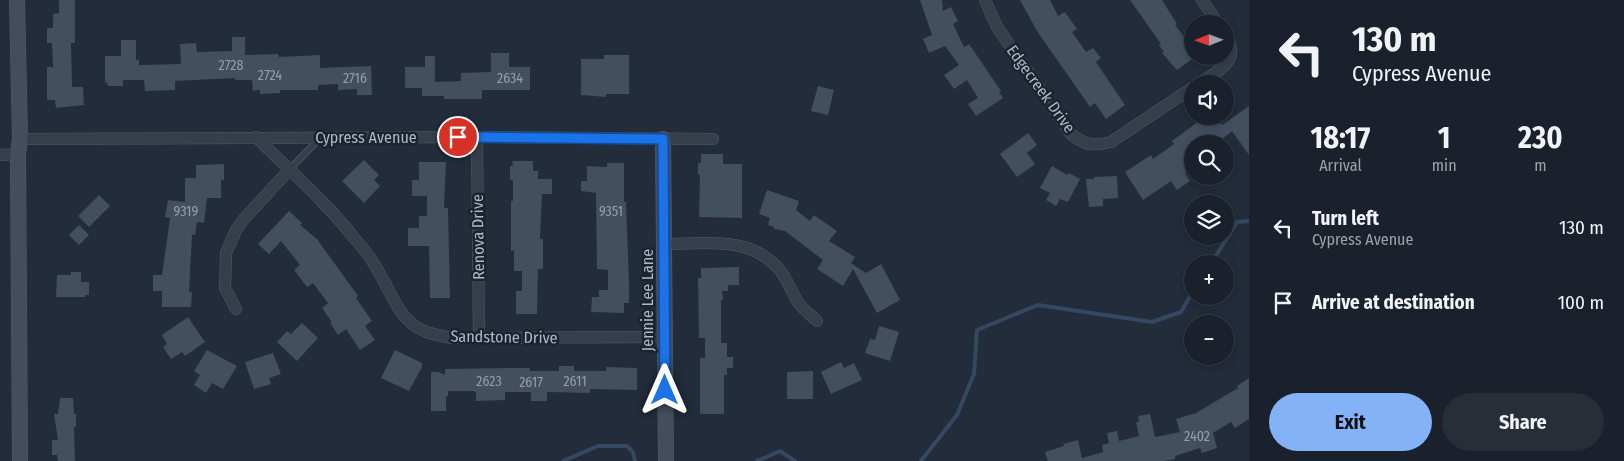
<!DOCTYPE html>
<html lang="en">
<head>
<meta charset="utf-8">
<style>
  body { margin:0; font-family:"Fira Sans Condensed",sans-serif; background:#272e38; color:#f1f3f6; height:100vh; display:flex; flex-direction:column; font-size:19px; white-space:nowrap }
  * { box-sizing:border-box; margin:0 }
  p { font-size:16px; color:#9fa3a9 }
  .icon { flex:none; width:28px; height:28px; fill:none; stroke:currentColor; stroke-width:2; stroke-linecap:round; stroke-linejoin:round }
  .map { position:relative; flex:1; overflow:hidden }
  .panel { display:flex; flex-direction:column; background:#1a212c; width:375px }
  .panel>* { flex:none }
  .banner { background:#1a212c; color:#f1f3f6; overflow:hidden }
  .needle { width:32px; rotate:269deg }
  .tools { position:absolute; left:1184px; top:15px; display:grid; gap:10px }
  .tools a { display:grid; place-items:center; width:50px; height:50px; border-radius:50%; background:#1a212c; box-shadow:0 2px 8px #0003,0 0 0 1px #383e48; font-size:25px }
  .pin { position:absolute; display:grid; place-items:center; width:42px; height:42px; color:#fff; margin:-21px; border:2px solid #fff; border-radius:50%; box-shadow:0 1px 5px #0007 }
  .me { position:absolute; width:55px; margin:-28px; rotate:0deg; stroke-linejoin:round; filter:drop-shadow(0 0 4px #0008) }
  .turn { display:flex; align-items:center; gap:18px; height:105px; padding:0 20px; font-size:22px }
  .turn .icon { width:65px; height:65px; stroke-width:2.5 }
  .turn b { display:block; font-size:35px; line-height:42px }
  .eta { display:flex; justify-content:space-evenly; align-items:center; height:85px; text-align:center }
  .eta b { font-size:30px; font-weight:700; line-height:35px }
  .button { display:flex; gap:10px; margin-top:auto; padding:10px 20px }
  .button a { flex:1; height:58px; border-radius:30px; background:#84b2f7; color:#111; font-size:20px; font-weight:700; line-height:58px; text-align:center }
  .button a+a { background:#272e38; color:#f1f3f6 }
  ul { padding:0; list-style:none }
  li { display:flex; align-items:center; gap:15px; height:75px; padding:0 20px }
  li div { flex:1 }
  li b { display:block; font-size:19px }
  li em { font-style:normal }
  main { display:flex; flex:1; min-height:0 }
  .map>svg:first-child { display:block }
</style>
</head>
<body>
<main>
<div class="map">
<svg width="1249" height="461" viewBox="0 0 1249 461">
  <rect width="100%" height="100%" fill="#222c3a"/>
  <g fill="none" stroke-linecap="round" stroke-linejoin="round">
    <g stroke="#354861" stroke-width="4">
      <path d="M 1211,264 L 1237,222 L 1249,221"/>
      <path d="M 563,461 L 598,446 L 627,446 L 633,452 L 635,461"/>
      <path d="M 757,461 L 780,451 L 795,461"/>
      <path d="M 921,461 L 957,415 L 974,374 L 977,330 L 1038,305 L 1152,322 L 1181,312 L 1192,293"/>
    </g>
  </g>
  <g fill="#424f5e">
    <path d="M 59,0 L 75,0 L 75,43 L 71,43 L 72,87 L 83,87 L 84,105 L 56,108 L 55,100 L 47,100 L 47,67 L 53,67 L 52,43 L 47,43 L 47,28 L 53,28 L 53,14 L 59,13 Z"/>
    <path d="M 920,0 L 942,0 L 943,11 L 951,7 L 958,21 L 953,24 L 964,47 L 969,44 L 1001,91 L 999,92 L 1003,98 L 976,116 L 968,104 L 978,98 L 967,80 L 954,89 L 944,75 L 959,65 L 945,46 L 929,53 L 923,39 L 932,35 Z"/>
    <path d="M 1020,0 L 1050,0 L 1058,16 L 1065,12 L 1077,29 L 1072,32 L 1086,52 L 1093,48 L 1101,58 L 1096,62 L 1125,105 L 1106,119 L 1095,103 L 1090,107 L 1037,31 Z"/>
    <path d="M 1130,0 L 1162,0 L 1177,24 L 1175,25 L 1191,46 L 1190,47 L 1192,51 L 1192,56 L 1196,56 L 1177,70 L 1162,53 L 1164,52 L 1159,45 L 1161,44 Z"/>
    <path d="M 232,37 L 245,37 L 245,55 L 278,54 L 279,57 L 320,55 L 320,68 L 371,66 L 372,95 L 357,95 L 357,89 L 338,90 L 338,84 L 318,85 L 318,90 L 280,90 L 280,93 L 260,94 L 260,90 L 253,91 L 252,80 L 235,80 L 235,78 L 175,81 L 175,90 L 145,91 L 144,80 L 123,80 L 123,86 L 108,86 L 107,82 L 105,83 L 105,56 L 121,56 L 121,40 L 136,40 L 136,60 L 139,60 L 139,65 L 181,64 L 180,44 L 196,43 L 197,52 L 232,51 Z"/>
    <path d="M 491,53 L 509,53 L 509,67 L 530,67 L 530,90 L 482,90 L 482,99 L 444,99 L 444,96 L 422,96 L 422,88 L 405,88 L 405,67 L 425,67 L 425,56 L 435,56 L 435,82 L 461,81 L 461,73 L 491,72 Z"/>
    <path d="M 604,55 L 629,55 L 629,94 L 606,94 L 606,97 L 581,95 L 581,59 L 604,59 Z"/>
    <path d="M 818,86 L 834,90 L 828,115 L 811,111 Z"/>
    <path d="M 1249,106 L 1249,155 L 1232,131 L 1216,144 L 1192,144 L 1192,161 L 1188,165 L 1191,169 L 1185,173 L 1190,181 L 1177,190 L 1171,181 L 1143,200 L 1125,172 L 1151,155 L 1153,159 L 1174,144 L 1172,141 L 1206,116 L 1215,116 L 1222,125 Z"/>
    <path d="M 1028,133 L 1037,145 L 1027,153 L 1035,164 L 1017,177 L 1000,154 Z"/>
    <path d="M 701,154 L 723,154 L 723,164 L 742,164 L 742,218 L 699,217 L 700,174 L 698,175 L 698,163 L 701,163 Z"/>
    <path d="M 364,160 L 379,175 L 374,180 L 380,186 L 364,203 L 342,181 Z"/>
    <path d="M 512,161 L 533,161 L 533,171 L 538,171 L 538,179 L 552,179 L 552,194 L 542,194 L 540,239 L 543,239 L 543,269 L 538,269 L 537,314 L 516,314 L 516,291 L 522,291 L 522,271 L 514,271 L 514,250 L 511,251 L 511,201 L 513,201 L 513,180 L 510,180 L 510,166 L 513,166 Z"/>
    <path d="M 419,162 L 446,162 L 444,208 L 448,208 L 450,298 L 430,298 L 429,246 L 408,246 L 408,228 L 419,228 L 419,216 L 427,216 L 427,196 L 412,196 L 412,180 L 419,180 Z"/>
    <path d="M 607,163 L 624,163 L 624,202 L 626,202 L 629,282 L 629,303 L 624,303 L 624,313 L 591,312 L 592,297 L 599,297 L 599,290 L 608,290 L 608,270 L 597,269 L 596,193 L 581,191 L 581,181 L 587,181 L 587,166 L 607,167 Z"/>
    <path d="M 224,164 L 224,180 L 221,180 L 221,198 L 207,198 L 204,223 L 197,222 L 195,235 L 192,235 L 189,292 L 192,292 L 191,307 L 162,307 L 162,291 L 153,291 L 153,275 L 162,275 L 170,218 L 165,217 L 168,200 L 185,202 L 185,178 L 196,178 L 196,165 Z"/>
    <path d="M 1052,166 L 1067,175 L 1069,173 L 1080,179 L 1068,202 L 1060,199 L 1056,206 L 1046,200 L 1050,193 L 1040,188 Z"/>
    <path d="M 1117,176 L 1118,198 L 1103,199 L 1103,206 L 1089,207 L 1086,179 L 1094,179 L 1094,177 Z"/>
    <path d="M 767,190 L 799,201 L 796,210 L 810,221 L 814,215 L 837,231 L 829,241 L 855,257 L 851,263 L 866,273 L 881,264 L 900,300 L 877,313 L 853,269 L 843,286 L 817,269 L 823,260 L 785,231 L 774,229 L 774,227 L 768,225 L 770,218 L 759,214 Z"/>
    <path d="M 99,195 L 110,206 L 89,227 L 78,216 Z"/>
    <path d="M 289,211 L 302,223 L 300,225 L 317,239 L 358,296 L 356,298 L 372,321 L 365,326 L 375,340 L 360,350 L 346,329 L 338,335 L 330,323 L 332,322 L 322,308 L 328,303 L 313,283 L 307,287 L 294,270 L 300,265 L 281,241 L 269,254 L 258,244 Z"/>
    <path d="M 79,225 L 89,235 L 79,245 L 69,235 Z"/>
    <path d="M 739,267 L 739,285 L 728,285 L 728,291 L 722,291 L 723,300 L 721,300 L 721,343 L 727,343 L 727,357 L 733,357 L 733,368 L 727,368 L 727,375 L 724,375 L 724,414 L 700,414 L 700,358 L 705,358 L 705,338 L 699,338 L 698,278 L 701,278 L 701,268 Z"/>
    <path d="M 71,272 L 81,272 L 81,282 L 89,282 L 89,295 L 85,295 L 85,297 L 56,297 L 57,275 L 71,275 Z"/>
    <path d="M 188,317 L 205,342 L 185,356 L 182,352 L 171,359 L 163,347 L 167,344 L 162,335 Z"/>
    <path d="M 302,323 L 318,338 L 297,361 L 277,342 L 287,331 L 291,334 Z"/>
    <path d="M 879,326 L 899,332 L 890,361 L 865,353 L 870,339 L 875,340 Z"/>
    <path d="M 207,350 L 237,366 L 223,389 L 212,383 L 206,393 L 194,385 L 200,375 L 194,371 Z"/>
    <path d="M 395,350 L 422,363 L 422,367 L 409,391 L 381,378 Z"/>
    <path d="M 273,353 L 281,374 L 269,378 L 271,384 L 254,389 L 245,362 Z"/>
    <path d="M 841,362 L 844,368 L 854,363 L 862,380 L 831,394 L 821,372 Z"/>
    <path d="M 559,366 L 574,366 L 574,371 L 606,371 L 606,367 L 637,368 L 637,390 L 590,389 L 590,393 L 547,392 L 547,401 L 531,401 L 531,392 L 505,392 L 505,400 L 476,401 L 476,393 L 474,391 L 448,391 L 448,396 L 446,396 L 446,411 L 431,411 L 431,372 L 438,372 L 445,375 L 445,369 L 515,368 L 530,368 L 530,371 L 559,371 Z"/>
    <path d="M 813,371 L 813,399 L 787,399 L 787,372 Z"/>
    <path d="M 1249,378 L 1249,419 L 1235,428 L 1231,422 L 1213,433 L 1217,448 L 1202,453 L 1200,448 L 1175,456 L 1175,459 L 1164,461 L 1048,461 L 1045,452 L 1064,446 L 1063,444 L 1078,440 L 1082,458 L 1103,452 L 1102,445 L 1109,443 L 1107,433 L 1117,431 L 1119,441 L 1139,436 L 1136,422 L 1139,422 L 1138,416 L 1150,414 L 1155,437 L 1180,432 L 1176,419 L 1196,413 L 1238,388 L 1237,386 Z"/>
    <path d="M 60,398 L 73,398 L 74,414 L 76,414 L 76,427 L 74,427 L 75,461 L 58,461 L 57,455 L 52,455 L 52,440 L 58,440 L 54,414 L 58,414 Z"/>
  </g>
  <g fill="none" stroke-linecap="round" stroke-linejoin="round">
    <defs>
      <path id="lane" d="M 289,170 L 319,139"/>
      <g id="street">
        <path d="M 985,0 L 997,27 L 1071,134 C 1086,146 1094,146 1111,142 L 1192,88"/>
        <path d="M 1202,0 L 1218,24"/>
        <path d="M 1198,84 C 1218,71 1243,61 1225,34"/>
        <path d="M 256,137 C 289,170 326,202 355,239 C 366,251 376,265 383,280 C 391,293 396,308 407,319 C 419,332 435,335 452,338 L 664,337"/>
        <path d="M 477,137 L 479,338"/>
        <path d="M 20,139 L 477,137 L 713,139"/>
        <path d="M 0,155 L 18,154"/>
        <path d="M 664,244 C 705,244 749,235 779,269 C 788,280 792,294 800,305 C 805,311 812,316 817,321"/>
        <path d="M 236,309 L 225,288 L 226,253 L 236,230 L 243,220 L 289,170"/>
      </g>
      <g id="secondary">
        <path d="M 17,0 L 20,139 L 18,154 L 20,461"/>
        <path d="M 663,139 L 666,461"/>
      </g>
    </defs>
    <use href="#lane" stroke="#535c68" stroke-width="7"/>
    <use href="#street" stroke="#535c68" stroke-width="12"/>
    <use href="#secondary" stroke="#535c68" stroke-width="16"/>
    <use href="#lane" stroke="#353e4a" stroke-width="5.5"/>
    <use href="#street" stroke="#353e4a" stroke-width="11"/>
    <use href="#secondary" stroke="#434d5d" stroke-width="15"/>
  </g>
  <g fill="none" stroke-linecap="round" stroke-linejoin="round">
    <defs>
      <path id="route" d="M 458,137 L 663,139 L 665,390"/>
    </defs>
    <use href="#route" stroke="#114b97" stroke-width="12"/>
    <use href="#route" stroke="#1a73e8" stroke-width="9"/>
  </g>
  <g text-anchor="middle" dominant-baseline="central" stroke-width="5" stroke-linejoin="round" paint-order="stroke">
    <g font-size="14" fill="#949eac">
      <text x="231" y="65">2728</text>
      <text x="270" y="75">2724</text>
      <text x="355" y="78">2716</text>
      <text x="510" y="78">2634</text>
      <text x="186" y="211">9319</text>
      <text x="611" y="211">9351</text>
      <text x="489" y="381">2623</text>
      <text x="575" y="381">2611</text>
      <text x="531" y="382">2617</text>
      <text x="1197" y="436">2402</text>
    </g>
    <g font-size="16" fill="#b0b9c6" stroke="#1b232f">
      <text transform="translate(1041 89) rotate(54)">Edgecreek Drive</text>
      <text x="366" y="137">Cypress Avenue</text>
      <text transform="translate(478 237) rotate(-91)">Renova Drive</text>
      <text transform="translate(647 300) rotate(-90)">Jennie Lee Lane</text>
      <text transform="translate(504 337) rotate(1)">Sandstone Drive</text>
    </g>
  </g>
</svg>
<div class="tools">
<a><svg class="needle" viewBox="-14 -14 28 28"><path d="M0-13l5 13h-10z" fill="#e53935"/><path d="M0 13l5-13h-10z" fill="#9fa3a9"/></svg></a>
<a><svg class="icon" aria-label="sound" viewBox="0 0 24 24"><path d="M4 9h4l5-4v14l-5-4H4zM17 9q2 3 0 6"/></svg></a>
<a><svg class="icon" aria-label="search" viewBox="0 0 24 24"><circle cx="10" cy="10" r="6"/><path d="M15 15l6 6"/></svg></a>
<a><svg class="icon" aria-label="layers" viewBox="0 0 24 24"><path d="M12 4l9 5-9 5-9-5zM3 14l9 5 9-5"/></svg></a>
<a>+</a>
<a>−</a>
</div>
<div class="pin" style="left:458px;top:137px;background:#d93025"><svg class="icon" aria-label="arrive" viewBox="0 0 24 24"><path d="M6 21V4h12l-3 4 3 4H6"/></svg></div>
<svg class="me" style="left:665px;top:390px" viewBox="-20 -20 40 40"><path d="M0-17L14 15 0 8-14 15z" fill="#1a73e8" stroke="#fff" stroke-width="4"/></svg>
</div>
<section class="panel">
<div class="banner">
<div class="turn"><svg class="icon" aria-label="left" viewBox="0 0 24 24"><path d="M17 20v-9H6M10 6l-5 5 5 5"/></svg><div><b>130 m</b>Cypress Avenue</div></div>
</div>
<div class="eta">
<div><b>18:17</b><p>Arrival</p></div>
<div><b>1</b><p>min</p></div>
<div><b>230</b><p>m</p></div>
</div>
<ul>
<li><svg class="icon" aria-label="left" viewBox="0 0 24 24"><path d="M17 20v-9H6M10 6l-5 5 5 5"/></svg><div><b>Turn left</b><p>Cypress Avenue</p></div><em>130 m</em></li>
<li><svg class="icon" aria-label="arrive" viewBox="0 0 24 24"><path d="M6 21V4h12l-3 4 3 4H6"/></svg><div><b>Arrive at destination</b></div><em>100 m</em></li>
</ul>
<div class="button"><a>Exit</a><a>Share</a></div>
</section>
</main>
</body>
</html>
